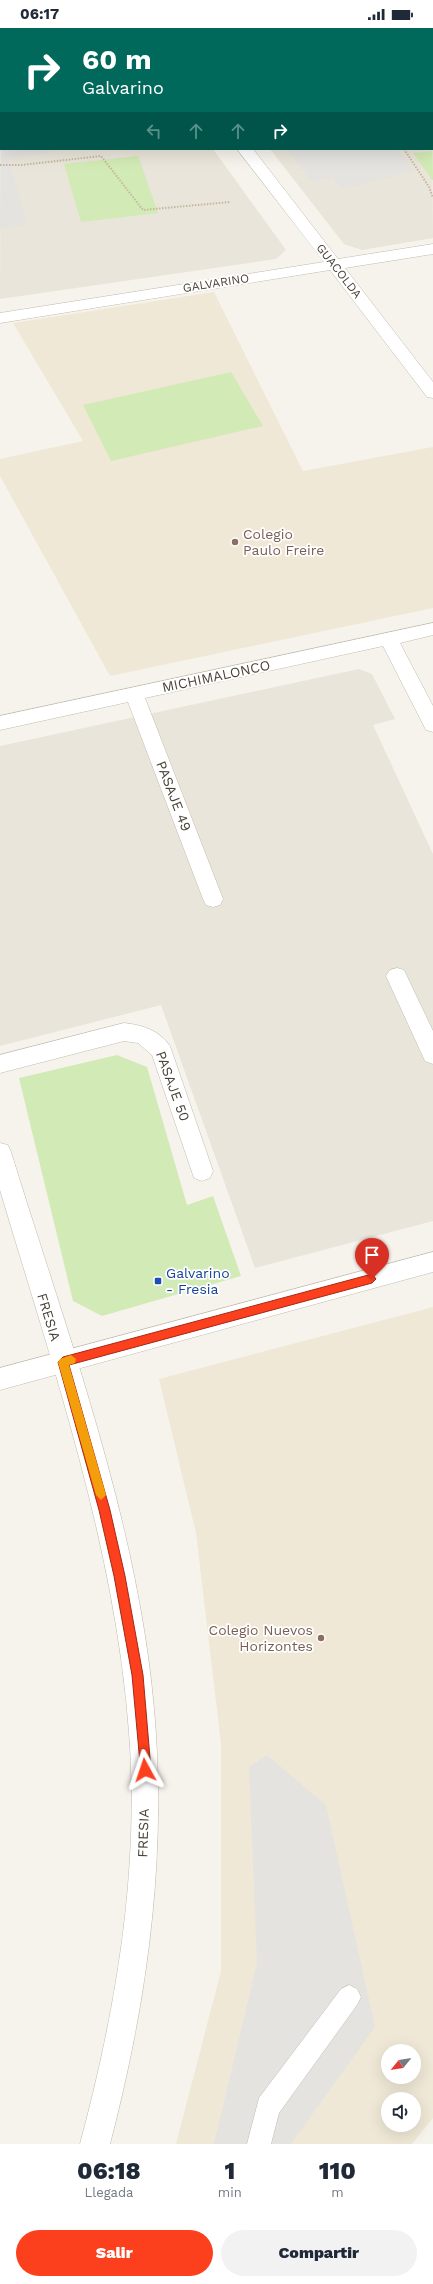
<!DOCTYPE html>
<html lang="es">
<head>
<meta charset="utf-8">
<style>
  body { margin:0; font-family:"Work Sans",sans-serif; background:#f2f2f3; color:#1f2937; height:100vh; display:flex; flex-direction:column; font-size:15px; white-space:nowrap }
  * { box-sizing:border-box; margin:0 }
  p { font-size:13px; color:#747a83 }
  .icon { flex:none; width:22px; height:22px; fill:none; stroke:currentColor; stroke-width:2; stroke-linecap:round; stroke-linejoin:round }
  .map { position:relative; height:2116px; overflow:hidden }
  .sheet { display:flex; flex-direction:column; background:#fff; flex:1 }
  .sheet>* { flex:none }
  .hud { position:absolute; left:0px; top:0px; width:433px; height:122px; box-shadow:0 4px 16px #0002; background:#00695c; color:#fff; overflow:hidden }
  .needle { width:26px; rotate:240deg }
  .fabs { position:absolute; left:381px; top:2016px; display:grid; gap:8px }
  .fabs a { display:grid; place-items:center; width:40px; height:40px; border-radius:50%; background:#fff; box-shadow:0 4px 16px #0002; font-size:20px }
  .pin { position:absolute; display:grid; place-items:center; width:34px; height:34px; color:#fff; margin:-41px -17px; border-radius:50% 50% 50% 0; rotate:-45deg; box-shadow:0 0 4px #0007 }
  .pin .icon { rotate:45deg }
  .me { position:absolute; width:44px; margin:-22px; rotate:355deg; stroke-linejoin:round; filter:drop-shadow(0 0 3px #0008) }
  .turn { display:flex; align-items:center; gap:14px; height:84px; padding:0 16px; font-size:18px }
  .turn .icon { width:52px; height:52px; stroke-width:2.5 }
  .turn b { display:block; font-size:28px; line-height:34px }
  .lanes { display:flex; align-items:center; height:38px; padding:0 16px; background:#0003; justify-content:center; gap:20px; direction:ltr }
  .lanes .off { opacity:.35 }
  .eta { display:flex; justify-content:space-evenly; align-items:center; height:68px; text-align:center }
  .eta b { font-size:24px; font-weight:800; line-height:28px }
  .primary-button { display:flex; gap:8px; margin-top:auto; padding:8px 16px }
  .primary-button a { flex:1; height:46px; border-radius:24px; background:#fc3f1d; color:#fff; font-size:16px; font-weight:800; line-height:46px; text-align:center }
  .primary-button a+a { background:#f2f2f3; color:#1f2937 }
  .status { display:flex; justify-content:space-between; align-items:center; height:28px; padding:0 20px; background:#fff; direction:ltr }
  .status svg { height:11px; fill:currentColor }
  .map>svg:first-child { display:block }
</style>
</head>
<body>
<div class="status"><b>06:17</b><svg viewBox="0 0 49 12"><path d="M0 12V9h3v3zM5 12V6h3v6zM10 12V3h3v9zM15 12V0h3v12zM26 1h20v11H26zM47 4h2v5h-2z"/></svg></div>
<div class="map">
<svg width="433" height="2116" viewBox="0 0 433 2116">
  <rect width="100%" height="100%" fill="#f6f3ec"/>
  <g fill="#eae5da">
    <path d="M 1,14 L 1,121 L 213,121 L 286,222 L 276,231 L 0,271 Z"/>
    <path d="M 432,77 L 433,210 L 362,222 L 344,216 L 270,121 L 432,121 Z"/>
    <path d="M 359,641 L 372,646 L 395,691 L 373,697 L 433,826 L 433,1193 L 255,1240 L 161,977 L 0,1018 L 0,718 Z"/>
  </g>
  <g fill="#efe8d6" fill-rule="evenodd">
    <path d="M 214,264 L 303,443 L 433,419 L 433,580 L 110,648 L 0,448 L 0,431 L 83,413 L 13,295 Z"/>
    <path d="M 433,1279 L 433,2090 L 412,2116 L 176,2116 L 221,1943 L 221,1716 L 196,1505 L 159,1351 ZM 388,2023 L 414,2023 L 414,2049 L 388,2049 ZM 388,2071 L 414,2071 L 414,2097 L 388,2097 Z"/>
  </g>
  <g fill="#d2eab5">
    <path d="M 432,76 L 433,152 L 432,152 L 413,125 L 432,123 Z"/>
    <path d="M 138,128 L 158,185 L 81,194 L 64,136 Z"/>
    <path d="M 231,344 L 263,398 L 111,433 L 83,377 Z"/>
    <path d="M 117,1027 L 147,1039 L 187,1177 L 213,1168 L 241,1248 L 102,1288 L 73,1273 L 19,1050 Z"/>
  </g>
  <g fill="#e5e3e0">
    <path d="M 1,69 L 1,121 L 51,121 L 52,125 L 9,130 L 27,197 L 0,201 Z"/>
    <path d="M 287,121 L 397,121 L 414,143 L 341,161 L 333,148 L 312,154 Z"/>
    <path d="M 267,1727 L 326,1777 L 375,1999 L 291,2116 L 214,2116 L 257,1935 L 249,1739 Z"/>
  </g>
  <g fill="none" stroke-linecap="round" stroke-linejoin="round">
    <defs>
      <path id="service" d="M 349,1957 L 357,1961 L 361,1969 L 357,1977 L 279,2085 L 271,2116 L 247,2116 L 259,2070 L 341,1961 Z"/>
      <g id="minor">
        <path d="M 146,0 L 160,0 L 161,1 L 147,1 Z"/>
        <path d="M 237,121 L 253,121 L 338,231 L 433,216 L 433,226 L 345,240 L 433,354 L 433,370 L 427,369 L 330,242 L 0,295 L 0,285 L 324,234 Z"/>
        <path d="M 433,595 L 433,607 L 400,615 L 433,678 L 433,704 L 426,702 L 383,618 L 145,670 L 223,871 L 220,877 L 213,879 L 206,877 L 203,871 L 128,674 L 0,702 L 0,688 Z"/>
        <path d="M 397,940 L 404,942 L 433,1003 L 433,1036 L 425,1033 L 386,948 L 390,942 Z"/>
        <path d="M 124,995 C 142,997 159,1002 170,1018 L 213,1143 L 210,1150 L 202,1153 L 194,1150 L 152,1027 L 138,1015 L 124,1013 L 0,1045 L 0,1027 Z"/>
        <path d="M 0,1115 L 8,1117 L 11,1124 C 69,1312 144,1510 156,1707 C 165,1846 145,1982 110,2116 L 80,2116 C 116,1982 140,1843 129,1704 C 115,1518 53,1340 0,1162 Z"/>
      </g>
      <path id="tertiary" d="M 433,1224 L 433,1244 L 0,1362 L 0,1340 Z"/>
    </defs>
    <use href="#service" stroke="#c2bbae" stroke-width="1"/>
    <use href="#minor" stroke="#c2bbae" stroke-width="1"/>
    <use href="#tertiary" stroke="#c2bbae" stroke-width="1"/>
    <g stroke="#c4b79f" stroke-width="2" stroke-dasharray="1.5 1.5" stroke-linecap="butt">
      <path d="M 404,121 L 429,159 L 433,170"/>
      <path d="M 0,137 L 21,137 L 101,128 L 143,182 L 230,174"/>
    </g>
    <use href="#service" fill="#fff" fill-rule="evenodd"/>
    <use href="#minor" fill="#fff" fill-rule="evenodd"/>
    <use href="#tertiary" fill="#fff" fill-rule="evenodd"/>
  </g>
  <path fill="#fc3f1d" stroke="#a42913" d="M 372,1246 L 376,1251 L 372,1255 L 69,1337 L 110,1482 L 125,1548 L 143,1647 L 151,1742 L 149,1746 L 145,1748 L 141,1746 L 132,1647 L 114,1548 L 99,1482 L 58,1334 L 63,1329 Z"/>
  <path fill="#f59e0b" d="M 71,1327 L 76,1331 L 75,1335 L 69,1337 L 106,1467 L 101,1472 L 96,1467 L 58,1334 L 60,1331 Z"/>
  <g fill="#8d6e63" stroke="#fff" stroke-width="1.5">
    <circle cx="235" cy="514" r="4"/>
    <circle cx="321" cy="1610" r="4"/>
  </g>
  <rect fill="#1a4fb4" stroke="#fff" stroke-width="1.5" x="154" y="1249" width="8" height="8" rx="2"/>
  <g text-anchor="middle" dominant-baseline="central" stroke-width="3.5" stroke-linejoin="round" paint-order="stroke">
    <g font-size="12" fill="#4b4439" stroke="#fff">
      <text transform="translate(339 243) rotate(52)">GUACOLDA</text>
      <text transform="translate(216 255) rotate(-9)">GALVARINO</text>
    </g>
    <g font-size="14" fill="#785e54" stroke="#fff" text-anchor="start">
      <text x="243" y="506">Colegio<tspan x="243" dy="16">Paulo Freire</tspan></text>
      <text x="313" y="1602" text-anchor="end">Colegio Nuevos<tspan x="313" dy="16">Horizontes</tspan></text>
    </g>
    <g font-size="14" fill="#4b4439" stroke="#fff">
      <text transform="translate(216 648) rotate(-12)">MICHIMALONCO</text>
      <text transform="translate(174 768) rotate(69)">PASAJE 49</text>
      <text transform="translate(173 1058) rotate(70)">PASAJE 50</text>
      <text transform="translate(49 1289) rotate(73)">FRESIA</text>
      <text transform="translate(143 1805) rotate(-88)">FRESIA</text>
    </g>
    <g font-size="14" fill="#164399" stroke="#fff" text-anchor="start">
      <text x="166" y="1245">Galvarino<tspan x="166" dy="16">- Fresia</tspan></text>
    </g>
  </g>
</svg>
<div class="fabs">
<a><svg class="needle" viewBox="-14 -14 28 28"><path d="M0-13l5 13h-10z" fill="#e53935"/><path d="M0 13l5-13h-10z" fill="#747a83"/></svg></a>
<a><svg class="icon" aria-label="sound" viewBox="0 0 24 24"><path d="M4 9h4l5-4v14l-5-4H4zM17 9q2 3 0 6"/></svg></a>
</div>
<div class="pin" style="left:372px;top:1251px;background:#d93025"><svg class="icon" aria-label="arrive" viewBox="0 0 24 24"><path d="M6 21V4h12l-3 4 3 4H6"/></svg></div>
<svg class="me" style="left:145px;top:1742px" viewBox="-20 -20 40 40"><path d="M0-17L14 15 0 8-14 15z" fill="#fc3f1d" stroke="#fff" stroke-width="4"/></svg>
<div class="hud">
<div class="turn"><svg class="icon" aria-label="right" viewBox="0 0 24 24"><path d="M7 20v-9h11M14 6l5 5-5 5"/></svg><div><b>60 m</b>Galvarino</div></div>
<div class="lanes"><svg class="icon off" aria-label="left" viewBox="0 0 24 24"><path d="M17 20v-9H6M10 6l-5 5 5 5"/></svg><svg class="icon off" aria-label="ahead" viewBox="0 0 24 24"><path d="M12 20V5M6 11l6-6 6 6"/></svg><svg class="icon off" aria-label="ahead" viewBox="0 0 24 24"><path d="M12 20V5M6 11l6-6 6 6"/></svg><svg class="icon" aria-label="right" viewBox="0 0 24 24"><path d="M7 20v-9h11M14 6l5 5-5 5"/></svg></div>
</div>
</div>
<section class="sheet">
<div class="eta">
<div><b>06:18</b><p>Llegada</p></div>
<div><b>1</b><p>min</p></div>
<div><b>110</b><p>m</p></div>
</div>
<div class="primary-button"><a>Salir</a><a>Compartir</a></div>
</section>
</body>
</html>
